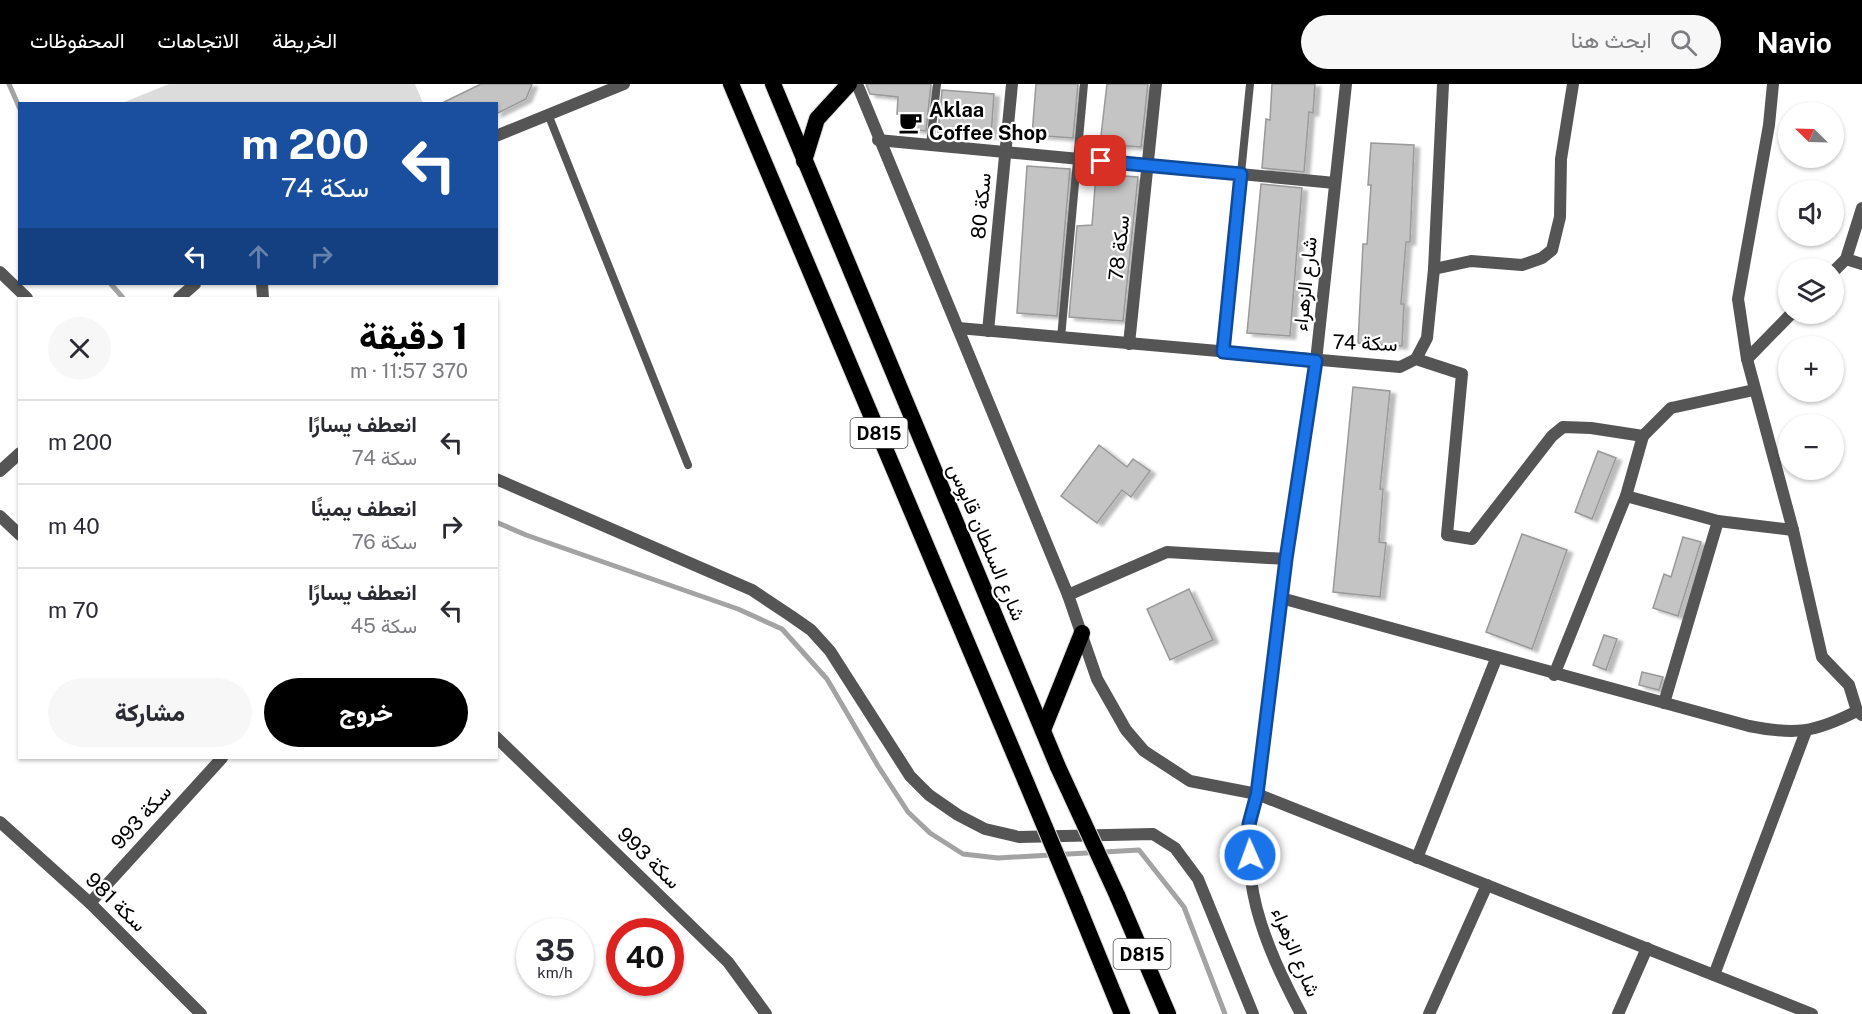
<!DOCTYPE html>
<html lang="ar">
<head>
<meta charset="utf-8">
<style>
  body { margin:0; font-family:"Public Sans",Vazirmatn,sans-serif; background:#f7f7f7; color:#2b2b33; direction:rtl; height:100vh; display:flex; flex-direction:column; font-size:22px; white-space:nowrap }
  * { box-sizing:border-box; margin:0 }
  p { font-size:20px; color:#7c7c81 }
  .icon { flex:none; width:33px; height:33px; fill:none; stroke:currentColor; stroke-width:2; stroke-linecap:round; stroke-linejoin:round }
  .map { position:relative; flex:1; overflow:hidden; direction:ltr }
  .details { position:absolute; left:18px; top:213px; width:480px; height:462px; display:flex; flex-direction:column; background:#fff; border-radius:0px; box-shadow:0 2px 4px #0004; direction:rtl }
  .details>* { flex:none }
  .top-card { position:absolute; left:18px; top:18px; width:480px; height:183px; border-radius:0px; box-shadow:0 2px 4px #0004; direction:rtl; background:#1a4fa0; color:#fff; overflow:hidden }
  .needle { width:39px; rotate:293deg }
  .controls { position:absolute; left:1778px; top:18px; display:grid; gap:12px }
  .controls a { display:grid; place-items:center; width:66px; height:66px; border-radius:50%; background:#fff; box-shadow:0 2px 4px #0004; font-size:30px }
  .speed { position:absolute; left:516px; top:834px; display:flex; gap:12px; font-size:30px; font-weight:700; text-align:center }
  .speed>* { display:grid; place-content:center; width:78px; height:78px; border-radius:50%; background:#fff; box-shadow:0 2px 4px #0004; line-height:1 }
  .speed small { font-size:15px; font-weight:400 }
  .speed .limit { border:9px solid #d22; background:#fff; color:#111 }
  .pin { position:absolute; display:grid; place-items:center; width:51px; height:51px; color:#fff; margin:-26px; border-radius:12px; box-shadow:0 3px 9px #0006 }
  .me { position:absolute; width:66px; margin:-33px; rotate:358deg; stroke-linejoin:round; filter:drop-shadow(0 0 4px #0008) }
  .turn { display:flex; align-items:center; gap:21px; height:126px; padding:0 30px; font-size:27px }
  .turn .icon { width:78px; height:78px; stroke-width:2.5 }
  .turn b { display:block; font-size:42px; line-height:51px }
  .lanes { display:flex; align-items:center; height:57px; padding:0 30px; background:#0003; justify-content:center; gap:30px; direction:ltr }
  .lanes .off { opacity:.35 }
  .round { display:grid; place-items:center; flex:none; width:63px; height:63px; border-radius:32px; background:#f7f7f7 }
  .head { display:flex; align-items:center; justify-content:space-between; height:102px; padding:0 30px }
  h1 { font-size:36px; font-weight:800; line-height:45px; color:#000 }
  .primary-button { display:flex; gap:12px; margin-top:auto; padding:12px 30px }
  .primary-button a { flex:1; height:69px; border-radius:36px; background:#000; color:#fff; font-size:24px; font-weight:800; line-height:69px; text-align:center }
  .primary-button a+a { background:#f7f7f7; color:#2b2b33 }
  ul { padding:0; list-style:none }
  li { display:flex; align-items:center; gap:18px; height:84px; padding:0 30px; border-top:2px solid #e1e1e2 }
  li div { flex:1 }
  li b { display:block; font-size:22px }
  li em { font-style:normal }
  header { display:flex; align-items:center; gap:36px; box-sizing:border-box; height:84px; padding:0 30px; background:#000; color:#fff }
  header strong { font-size:28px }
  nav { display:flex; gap:33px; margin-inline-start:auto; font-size:21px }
  .search { width:420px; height:54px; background:#f7f7f7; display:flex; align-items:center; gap:15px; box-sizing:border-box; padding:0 21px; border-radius:33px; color:#7c7c81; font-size:22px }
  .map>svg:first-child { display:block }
</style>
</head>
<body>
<header>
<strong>Navio</strong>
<div class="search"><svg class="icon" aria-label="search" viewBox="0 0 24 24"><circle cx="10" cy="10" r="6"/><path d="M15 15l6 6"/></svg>ابحث هنا</div>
<nav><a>الخريطة</a><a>الاتجاهات</a><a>المحفوظات</a></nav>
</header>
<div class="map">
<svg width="1862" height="930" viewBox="0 0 1862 930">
  <defs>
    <filter id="shadow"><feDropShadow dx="5.5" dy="3" stdDeviation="1.5" flood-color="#0004"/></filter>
  </defs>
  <rect width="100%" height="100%" fill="#fff"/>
  <path fill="#dcdcdc" d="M 169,0 L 415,0 L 423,19 L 122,19 Z"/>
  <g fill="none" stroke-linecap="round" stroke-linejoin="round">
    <g stroke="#a3a3a3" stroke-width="5">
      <path d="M 9,0 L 20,25"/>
      <path d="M 111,200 L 123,214"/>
      <path d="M 496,438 L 526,451 L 738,525 L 782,545 L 827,595 L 878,682 L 908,728 L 930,749 L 963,770 L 998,774 L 1139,766 L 1184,823 L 1225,930"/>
    </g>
  </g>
  <g fill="#c4c4c4" stroke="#999" stroke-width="1.5" filter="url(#shadow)">
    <path d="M 481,0 L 532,0 L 526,15 L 496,30 L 496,20 L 440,20 Z"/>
    <path d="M 866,0 L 931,0 L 926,47 L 903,44 L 905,31 L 897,30 L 898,13 L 870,10 Z"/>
    <path d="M 1036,0 L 1078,0 L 1073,54 L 1032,51 Z"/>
    <path d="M 1107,0 L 1148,0 L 1141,63 L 1100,60 Z"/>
    <path d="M 1272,0 L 1315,0 L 1313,29 L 1309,28 L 1304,88 L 1262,84 L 1266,35 L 1270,36 Z"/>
    <path d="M 942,6 L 994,10 L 991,52 L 938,48 Z"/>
    <path d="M 1371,59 L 1414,61 L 1410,158 L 1406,158 L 1401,220 L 1404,220 L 1402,262 L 1358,259 L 1363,160 L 1367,160 L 1371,101 L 1368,101 Z"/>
    <path d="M 1027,82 L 1070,85 L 1057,232 L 1017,229 Z"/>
    <path d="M 1096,90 L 1138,93 L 1123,237 L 1069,233 L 1077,142 L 1092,141 Z"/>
    <path d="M 1261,100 L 1302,104 L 1290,252 L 1247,249 Z"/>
    <path d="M 1353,303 L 1390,307 L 1380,405 L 1383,405 L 1379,458 L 1386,459 L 1380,513 L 1333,508 Z"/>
    <path d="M 1099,361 L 1127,383 L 1133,375 L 1150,387 L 1131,413 L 1122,406 L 1097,439 L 1061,412 Z"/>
    <path d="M 1598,367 L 1616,374 L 1592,435 L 1575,428 Z"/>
    <path d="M 1522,450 L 1567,466 L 1532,565 L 1486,548 Z"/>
    <path d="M 1683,453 L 1701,458 L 1678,532 L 1653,524 L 1664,490 L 1671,493 Z"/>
    <path d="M 1189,505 L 1213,556 L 1170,576 L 1147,525 Z"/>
    <path d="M 1604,551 L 1617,555 L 1606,586 L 1593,581 Z"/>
    <path d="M 1642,588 L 1663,593 L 1659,606 L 1639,601 Z"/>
  </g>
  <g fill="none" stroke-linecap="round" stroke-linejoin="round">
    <defs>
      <g id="trunk">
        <path d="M 731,0 L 1026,698"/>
        <path d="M 773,0 L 1058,683"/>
        <path d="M 804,77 L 817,35 L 849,0"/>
        <path d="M 1043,646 L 1082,549"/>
        <path d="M 1117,811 L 1168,930"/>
        <path d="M 1075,815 L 1122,930"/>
      </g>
    </defs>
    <use href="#trunk" stroke="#dbdbdb" stroke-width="18"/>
    <g stroke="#555" stroke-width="8">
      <path d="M 548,30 L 688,381"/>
      <path d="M 930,61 L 937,0"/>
      <path d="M 1061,254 L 1084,0"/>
      <path d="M 1223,268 L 1250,0"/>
    </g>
    <g stroke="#555" stroke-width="12">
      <path d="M 1773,0 L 1769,41 L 1738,215 L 1747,275 L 1793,446 L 1822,573 L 1849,601 L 1857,627 L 1862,631"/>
      <path d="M 878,56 L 1335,99"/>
      <path d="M 1846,175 L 1862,180"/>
      <path d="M 1434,185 L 1471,177 L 1522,181 L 1542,174 L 1552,166 L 1560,133 L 1561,75 L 1573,0"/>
      <path d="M 0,188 L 27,214"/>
      <path d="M 1833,188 L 1846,175 L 1862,124"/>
      <path d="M 958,244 L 1400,283 L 1416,275 L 1462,290 L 1447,451 L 1472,455 L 1552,352 L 1563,343 L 1591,344 L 1643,352 L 1671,324 L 1754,306"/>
      <path d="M 988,247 L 1012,0"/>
      <path d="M 1129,260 L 1156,0"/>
      <path d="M 1416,275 L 1427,254 L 1434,185 L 1443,0"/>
      <path d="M 1747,275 L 1791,230"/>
      <path d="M 1626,412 L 1718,437 L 1793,446"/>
      <path d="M 0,432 L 20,451"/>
      <path d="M 1068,511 L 1167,468 L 1286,475"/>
      <path d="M 1281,514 L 1749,642 C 1795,651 1814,649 1857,627"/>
      <path d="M 1554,591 L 1626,412 L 1643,352"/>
      <path d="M 1664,619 L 1718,437"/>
      <path d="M 496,653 L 728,878 L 766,930"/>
      <path d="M 1257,710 L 1812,930"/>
      <path d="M 0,738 L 90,819 L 201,930"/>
      <path d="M 1417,774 L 1496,575"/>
      <path d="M 90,819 L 222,674"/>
      <path d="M 1714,891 L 1806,647"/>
      <path d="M 1429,930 L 1487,801"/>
      <path d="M 1618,930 L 1647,864"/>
    </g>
    <g stroke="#555" stroke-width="12">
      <path d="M 857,0 L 1068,511 L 1097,595 L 1126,646 L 1144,667 L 1190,697 L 1257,710"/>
      <path d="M 496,52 L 624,0"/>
      <path d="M 262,200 L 263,214"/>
      <path d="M 179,214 L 195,200"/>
      <path d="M 0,387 L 20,369"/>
      <path d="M 496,395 L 752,506 L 791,532 L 811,546 L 830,567 L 910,692 L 929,711 L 958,731 L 985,745 L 1019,753 L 1153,750 L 1175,764 L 1198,795 L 1253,930"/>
      <path d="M 1301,930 C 1264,859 1234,791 1257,710 L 1286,475 L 1316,277 L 1346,0"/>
    </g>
    <use href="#trunk" stroke="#000" stroke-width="16"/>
    <defs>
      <g id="trunk-bridge">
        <path d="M 1058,683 L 1117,811"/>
        <path d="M 1026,698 L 1075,815"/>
      </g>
    </defs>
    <use href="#trunk-bridge" stroke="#dbdbdb" stroke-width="18" stroke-linecap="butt"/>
    <use href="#trunk-bridge" stroke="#000" stroke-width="16"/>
  </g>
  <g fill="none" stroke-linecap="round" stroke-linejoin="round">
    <defs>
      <path id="route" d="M 1101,77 L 1241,90 L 1223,268 L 1316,277 L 1286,475 L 1257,710 L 1249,740 L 1250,771"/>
    </defs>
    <use href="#route" stroke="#114b97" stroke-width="15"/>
    <use href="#route" stroke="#1a73e8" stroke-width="10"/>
  </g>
  <defs>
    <symbol id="cafe-bare" viewBox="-9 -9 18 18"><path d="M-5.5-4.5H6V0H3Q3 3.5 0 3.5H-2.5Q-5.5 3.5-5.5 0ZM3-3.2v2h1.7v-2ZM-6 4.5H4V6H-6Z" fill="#000" stroke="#fff" stroke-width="2.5" paint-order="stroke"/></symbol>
  </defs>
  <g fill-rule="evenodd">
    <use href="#cafe-bare" x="894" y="22" width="33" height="33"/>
  </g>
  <g text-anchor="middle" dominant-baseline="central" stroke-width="4.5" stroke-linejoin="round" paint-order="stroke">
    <g fill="#fff" stroke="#4c4c4c" stroke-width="1.5">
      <rect x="850.5" y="334" width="57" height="30" rx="4.5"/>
      <rect x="1113.5" y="855" width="57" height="30" rx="4.5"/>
    </g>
    <g font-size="18" font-weight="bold" fill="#000">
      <text x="879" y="349">D815</text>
      <text x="1142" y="870">D815</text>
    </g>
    <g font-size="20" font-weight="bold" fill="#000" stroke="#fff" text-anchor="start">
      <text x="929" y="26">Aklaa<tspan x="929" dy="23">Coffee Shop</tspan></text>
    </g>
    <g font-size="20" fill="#000" stroke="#fff">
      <text transform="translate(981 122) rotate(-85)">سكة 80</text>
      <text transform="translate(1119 164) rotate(-84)">سكة 78</text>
      <text transform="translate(1305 200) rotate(-84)">شارع الزهراء</text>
      <text transform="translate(1365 259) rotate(2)">سكة 74</text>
      <text transform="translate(987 458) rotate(67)">شارع السلطان قابوس</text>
      <text transform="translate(141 733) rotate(-48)">سكة 993</text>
      <text transform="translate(649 774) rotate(44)">سكة 993</text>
      <text transform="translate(116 818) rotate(44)">سكة 981</text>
      <text transform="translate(1296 868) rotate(67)">شارع الزهراء</text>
    </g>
  </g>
</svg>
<div class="controls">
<a><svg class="needle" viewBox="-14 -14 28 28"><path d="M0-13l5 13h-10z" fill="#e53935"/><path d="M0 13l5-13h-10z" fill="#7c7c81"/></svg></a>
<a><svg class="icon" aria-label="sound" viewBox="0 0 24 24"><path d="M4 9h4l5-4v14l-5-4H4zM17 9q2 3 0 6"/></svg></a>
<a><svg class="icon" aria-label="layers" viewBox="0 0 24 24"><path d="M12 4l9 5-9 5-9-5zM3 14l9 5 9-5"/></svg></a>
<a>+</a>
<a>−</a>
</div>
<div class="speed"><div>35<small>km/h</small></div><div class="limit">40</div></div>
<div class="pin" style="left:1101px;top:77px;background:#d93025"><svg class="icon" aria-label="arrive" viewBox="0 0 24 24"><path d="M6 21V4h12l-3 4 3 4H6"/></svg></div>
<svg class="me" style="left:1250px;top:771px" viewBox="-20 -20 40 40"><circle r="17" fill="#1a73e8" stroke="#fff" stroke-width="3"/><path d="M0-11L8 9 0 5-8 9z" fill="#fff"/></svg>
<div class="top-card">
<div class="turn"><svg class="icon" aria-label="left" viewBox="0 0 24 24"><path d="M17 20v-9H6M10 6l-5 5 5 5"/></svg><div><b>200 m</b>سكة 74</div></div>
<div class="lanes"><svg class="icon" aria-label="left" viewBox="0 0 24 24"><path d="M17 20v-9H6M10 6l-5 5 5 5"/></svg><svg class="icon off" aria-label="ahead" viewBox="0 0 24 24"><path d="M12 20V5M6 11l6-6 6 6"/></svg><svg class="icon off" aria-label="right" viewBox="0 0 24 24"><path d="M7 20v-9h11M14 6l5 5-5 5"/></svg></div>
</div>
<section class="details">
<div class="head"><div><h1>1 دقيقة</h1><p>370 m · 11:57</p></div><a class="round"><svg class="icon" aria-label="close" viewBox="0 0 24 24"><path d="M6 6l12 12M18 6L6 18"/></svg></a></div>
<ul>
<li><svg class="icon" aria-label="left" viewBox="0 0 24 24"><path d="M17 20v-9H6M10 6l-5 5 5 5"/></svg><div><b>انعطف يسارًا</b><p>سكة 74</p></div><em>200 m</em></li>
<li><svg class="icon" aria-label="right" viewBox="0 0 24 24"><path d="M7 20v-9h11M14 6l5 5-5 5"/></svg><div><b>انعطف يمينًا</b><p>سكة 76</p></div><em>40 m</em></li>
<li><svg class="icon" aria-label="left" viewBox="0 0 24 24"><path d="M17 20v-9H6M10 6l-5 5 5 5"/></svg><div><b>انعطف يسارًا</b><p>سكة 45</p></div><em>70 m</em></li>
</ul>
<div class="primary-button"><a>خروج</a><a>مشاركة</a></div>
</section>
</div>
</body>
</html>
